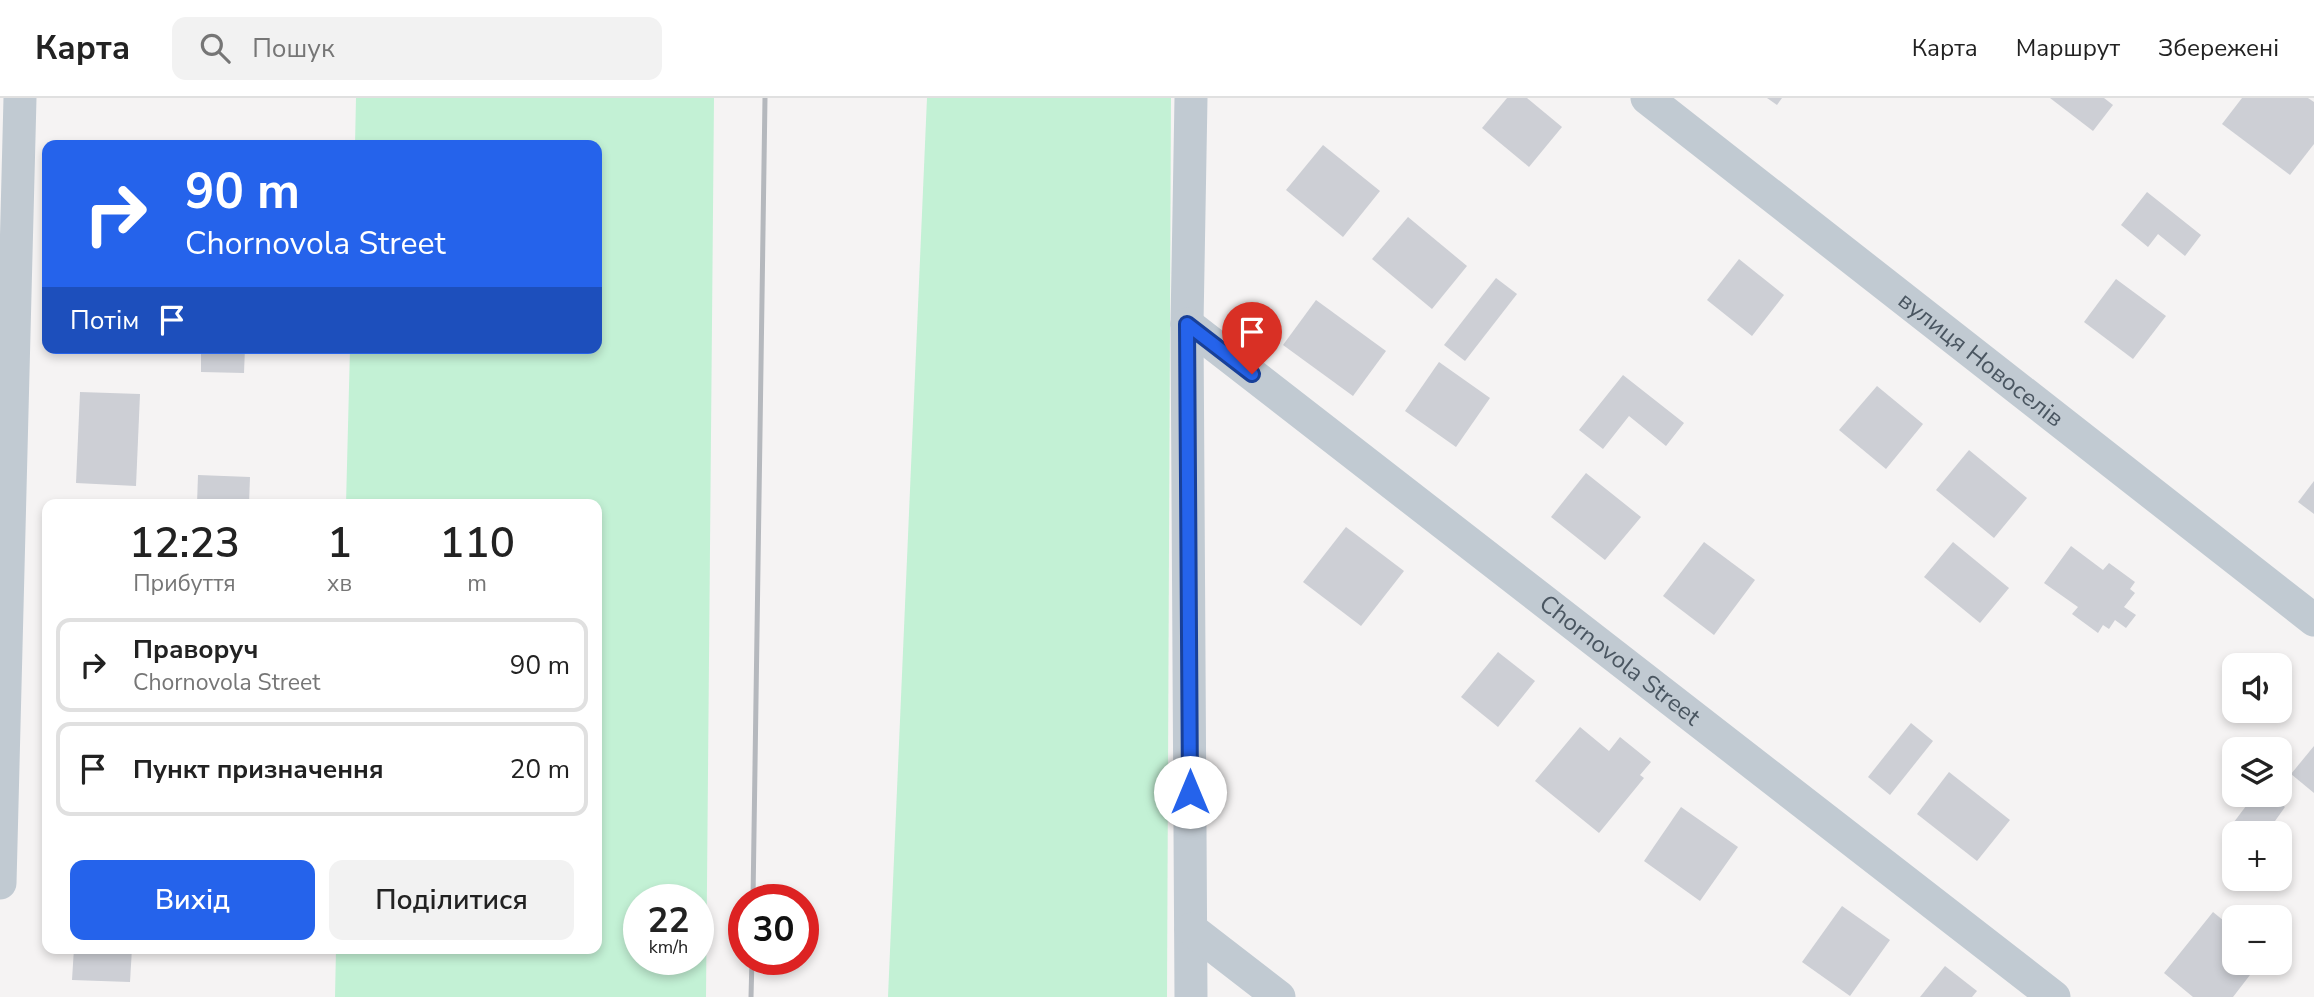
<!DOCTYPE html>
<html lang="uk">
<head>
<meta charset="utf-8">
<style>
  body { margin:0; font-family:"Nunito Sans",sans-serif; background:#f2f2f2; color:#222; height:100vh; display:flex; flex-direction:column; font-size:26px; white-space:nowrap }
  * { box-sizing:border-box; margin:0 }
  p { font-size:23px; color:#767676 }
  .icon { flex:none; width:38px; height:38px; fill:none; stroke:currentColor; stroke-width:2; stroke-linecap:round; stroke-linejoin:round }
  .map { position:relative; flex:1; overflow:hidden }
  .panel { position:absolute; left:42px; top:401px; width:560px; height:455px; display:flex; flex-direction:column; background:#fff; border-radius:14px; box-shadow:0 4px 10px #0003 }
  .panel>* { flex:none }
  .guide { position:absolute; left:42px; top:42px; width:560px; height:214px; border-radius:14px; box-shadow:0 4px 10px #0003; background:#2563eb; color:#fff; overflow:hidden }
  .tools { position:absolute; left:2222px; top:555px; display:grid; gap:14px }
  .tools a { display:grid; place-items:center; width:70px; height:70px; border-radius:14px; background:#fff; box-shadow:0 4px 10px #0003; font-size:35px }
  .speed { position:absolute; left:623px; top:786px; display:flex; gap:14px; font-size:35px; font-weight:700; text-align:center }
  .speed>* { display:grid; place-content:center; width:91px; height:91px; border-radius:50%; background:#fff; box-shadow:0 4px 10px #0003; line-height:1 }
  .speed small { font-size:18px; font-weight:400 }
  .speed .limit { border:10px solid #d22; background:#fff; color:#111 }
  .pin { position:absolute; display:grid; place-items:center; width:60px; height:60px; color:#fff; margin:-72px -30px; border-radius:50% 50% 50% 0; rotate:-45deg; box-shadow:0 0 7px #0007 }
  .pin .icon { rotate:45deg }
  .me { position:absolute; width:77px; margin:-38px; rotate:0deg; stroke-linejoin:round; filter:drop-shadow(0 0 5px #0008) }
  .turn { display:flex; align-items:center; gap:24px; height:147px; padding:0 28px; font-size:32px }
  .turn .icon { width:91px; height:91px; stroke-width:2.5 }
  .turn b { display:block; font-size:49px; line-height:60px }
  .then { display:flex; align-items:center; height:66px; padding:0 28px; background:#0003; gap:14px; font-size:26px }
  .eta { display:flex; justify-content:space-evenly; align-items:center; height:119px; text-align:center }
  .eta b { font-size:42px; font-weight:600; line-height:49px }
  .primary-button { display:flex; gap:14px; margin-top:auto; padding:14px 28px }
  .primary-button a { flex:1; height:80px; border-radius:14px; background:#2563eb; color:#fff; font-size:28px; font-weight:600; line-height:80px; text-align:center }
  .primary-button a+a { background:#f2f2f2; color:#222 }
  ul { padding:0; list-style:none }
  li { display:flex; align-items:center; gap:21px; height:94px; margin:0 14px 10px; padding:0 14px; border:4px solid #e0e0e0; border-radius:14px }
  li div { flex:1 }
  li b { display:block; font-size:26px }
  li em { font-style:normal }
  header { display:flex; align-items:center; gap:42px; box-sizing:border-box; height:98px; padding:0 35px; background:#fff; border-bottom:2px solid #e0e0e0 }
  header strong { font-size:33px }
  nav { display:flex; gap:38px; margin-inline-start:auto; font-size:24px }
  .search { width:490px; height:63px; background:#f2f2f2; display:flex; align-items:center; gap:18px; box-sizing:border-box; padding:0 24px; border-radius:14px; color:#767676; font-size:26px }
  .map>svg:first-child { display:block }
</style>
</head>
<body>
<header>
<strong>Карта</strong>
<div class="search"><svg class="icon" aria-label="search" viewBox="0 0 24 24"><circle cx="10" cy="10" r="6"/><path d="M15 15l6 6"/></svg>Пошук</div>
<nav><a>Карта</a><a>Маршрут</a><a>Збережені</a></nav>
</header>
<div class="map">
<svg width="2314" height="899" viewBox="0 0 2314 899">
  <rect width="100%" height="100%" fill="#f5f3f3"/>
  <g fill="#c3f1d5" fill-rule="evenodd">
    <path d="M 356,0 L 714,0 L 706,899 L 335,899 L 336,851 L 597,850 L 597,406 L 346,406 L 350,250 L 597,250 L 597,47 L 355,47 ZM 639,802 L 698,802 L 698,861 L 639,861 Z"/>
    <path d="M 927,0 L 1171,0 L 1167,899 L 888,899 Z"/>
  </g>
  <g fill="#cdcfd5">
    <path d="M 1507,0 L 1527,0 L 1562,29 L 1529,69 L 1482,30 Z"/>
    <path d="M 1767,0 L 1782,0 L 1777,7 Z"/>
    <path d="M 2050,0 L 2104,0 L 2113,7 L 2093,33 Z"/>
    <path d="M 2242,0 L 2308,0 L 2314,4 L 2314,46 L 2290,77 L 2222,26 Z"/>
    <path d="M 1323,47 L 1380,93 L 1343,139 L 1286,92 Z"/>
    <path d="M 2147,94 L 2201,137 L 2185,158 L 2158,136 L 2148,149 L 2121,127 Z"/>
    <path d="M 1408,119 L 1467,168 L 1432,211 L 1372,161 Z"/>
    <path d="M 1739,161 L 1784,197 L 1752,238 L 1707,202 Z"/>
    <path d="M 1496,180 L 1517,196 L 1465,263 L 1444,247 Z"/>
    <path d="M 2116,181 L 2166,218 L 2133,261 L 2084,224 Z"/>
    <path d="M 1316,202 L 1386,253 L 1353,298 L 1283,247 Z"/>
    <path d="M 201,250 L 245,250 L 244,275 L 201,274 Z"/>
    <path d="M 1439,264 L 1490,300 L 1456,349 L 1405,313 Z"/>
    <path d="M 1623,277 L 1684,325 L 1666,348 L 1629,318 L 1603,351 L 1579,332 Z"/>
    <path d="M 1877,288 L 1923,326 L 1886,371 L 1839,332 Z"/>
    <path d="M 80,294 L 140,296 L 136,388 L 76,385 Z"/>
    <path d="M 1969,352 L 2027,400 L 1994,440 L 1936,392 Z"/>
    <path d="M 1586,375 L 1641,419 L 1605,462 L 1551,419 Z"/>
    <path d="M 198,377 L 250,379 L 249,406 L 197,406 Z"/>
    <path d="M 2314,383 L 2314,416 L 2298,404 Z"/>
    <path d="M 1346,429 L 1404,473 L 1361,528 L 1303,484 Z"/>
    <path d="M 1704,444 L 1755,482 L 1714,537 L 1663,498 Z"/>
    <path d="M 1953,444 L 2009,490 L 1980,525 L 1924,479 Z"/>
    <path d="M 2071,448 L 2103,472 L 2109,465 L 2135,484 L 2130,491 L 2135,495 L 2124,509 L 2136,517 L 2126,530 L 2115,522 L 2109,531 L 2103,527 L 2098,535 L 2072,516 L 2078,509 L 2044,485 Z"/>
    <path d="M 1498,554 L 1535,583 L 1498,629 L 1461,599 Z"/>
    <path d="M 1911,625 L 1933,643 L 1890,697 L 1868,679 Z"/>
    <path d="M 1580,629 L 1609,653 L 1620,639 L 1651,664 L 1640,677 L 1644,680 L 1599,735 L 1535,683 Z"/>
    <path d="M 2314,648 L 2314,695 L 2291,676 Z"/>
    <path d="M 1949,674 L 2010,722 L 1977,763 L 1917,716 Z"/>
    <path d="M 2255,696 L 2269,696 L 2285,709 L 2275,723 L 2286,732 L 2280,739 L 2280,735 L 2235,737 L 2228,732 Z"/>
    <path d="M 1681,709 L 1738,749 L 1700,803 L 1644,763 Z"/>
    <path d="M 1842,808 L 1890,842 L 1850,898 L 1802,864 Z"/>
    <path d="M 2213,814 L 2235,832 L 2235,864 L 2260,864 L 2233,899 L 2193,899 L 2164,875 Z"/>
    <path d="M 74,850 L 132,850 L 130,884 L 72,882 Z"/>
    <path d="M 1945,868 L 1977,893 L 1972,899 L 1920,899 Z"/>
  </g>
  <g fill="none" stroke-linecap="round" stroke-linejoin="round">
    <g stroke="#c1cad2" stroke-width="33">
      <path d="M 1191,0 L 1187,226 L 1191,899"/>
      <path id="s1" d="M 1647,0 L 2314,522"/>
      <path id="s2" d="M 1187,226 L 2054,899"/>
      <path d="M 0,785 L 20,0"/>
      <path d="M 1191,831 L 1279,899"/>
    </g>
    <g stroke="#b5b8bd" stroke-width="5">
      <path d="M 753,802 L 765,0"/>
      <path d="M 751,899 L 752,861"/>
    </g>
  </g>
  <g fill="none" stroke-linecap="round" stroke-linejoin="round">
    <defs>
      <path id="route" d="M 1190,694 L 1187,226 L 1252,276"/>
    </defs>
    <use href="#route" stroke="#184099" stroke-width="18"/>
    <use href="#route" stroke="#2563eb" stroke-width="12"/>
  </g>
  <g text-anchor="middle" dominant-baseline="central" stroke-width="5" stroke-linejoin="round" paint-order="stroke">
    <g font-size="24" fill="#4a5661" stroke="#fff">
      <text stroke="none"><textPath href="#s1" startOffset="424">вулиця Новоселів</textPath></text>
      <text stroke="none"><textPath href="#s2" startOffset="548">Chornovola Street</textPath></text>
    </g>
  </g>
</svg>
<div class="tools">
<a><svg class="icon" aria-label="sound" viewBox="0 0 24 24"><path d="M4 9h4l5-4v14l-5-4H4zM17 9q2 3 0 6"/></svg></a>
<a><svg class="icon" aria-label="layers" viewBox="0 0 24 24"><path d="M12 4l9 5-9 5-9-5zM3 14l9 5 9-5"/></svg></a>
<a>+</a>
<a>−</a>
</div>
<div class="speed"><div>22<small>km/h</small></div><div class="limit">30</div></div>
<div class="pin" style="left:1252px;top:276px;background:#d93025"><svg class="icon" aria-label="arrive" viewBox="0 0 24 24"><path d="M6 21V4h12l-3 4 3 4H6"/></svg></div>
<svg class="me" style="left:1190px;top:694px" viewBox="-20 -20 40 40"><circle r="19" fill="#fff"/><path d="M0-13L10 11 0 6-10 11z" fill="#2563eb"/></svg>
<div class="guide">
<div class="turn"><svg class="icon" aria-label="right" viewBox="0 0 24 24"><path d="M7 20v-9h11M14 6l5 5-5 5"/></svg><div><b>90 m</b>Chornovola Street</div></div>
<div class="then">Потім<svg class="icon" aria-label="arrive" viewBox="0 0 24 24"><path d="M6 21V4h12l-3 4 3 4H6"/></svg></div>
</div>
<section class="panel">
<div class="eta">
<div><b>12:23</b><p>Прибуття</p></div>
<div><b>1</b><p>хв</p></div>
<div><b>110</b><p>m</p></div>
</div>
<ul>
<li><svg class="icon" aria-label="right" viewBox="0 0 24 24"><path d="M7 20v-9h11M14 6l5 5-5 5"/></svg><div><b>Праворуч</b><p>Chornovola Street</p></div><em>90 m</em></li>
<li><svg class="icon" aria-label="arrive" viewBox="0 0 24 24"><path d="M6 21V4h12l-3 4 3 4H6"/></svg><div><b>Пункт призначення</b></div><em>20 m</em></li>
</ul>
<div class="primary-button"><a>Вихід</a><a>Поділитися</a></div>
</section>
</div>
</body>
</html>
